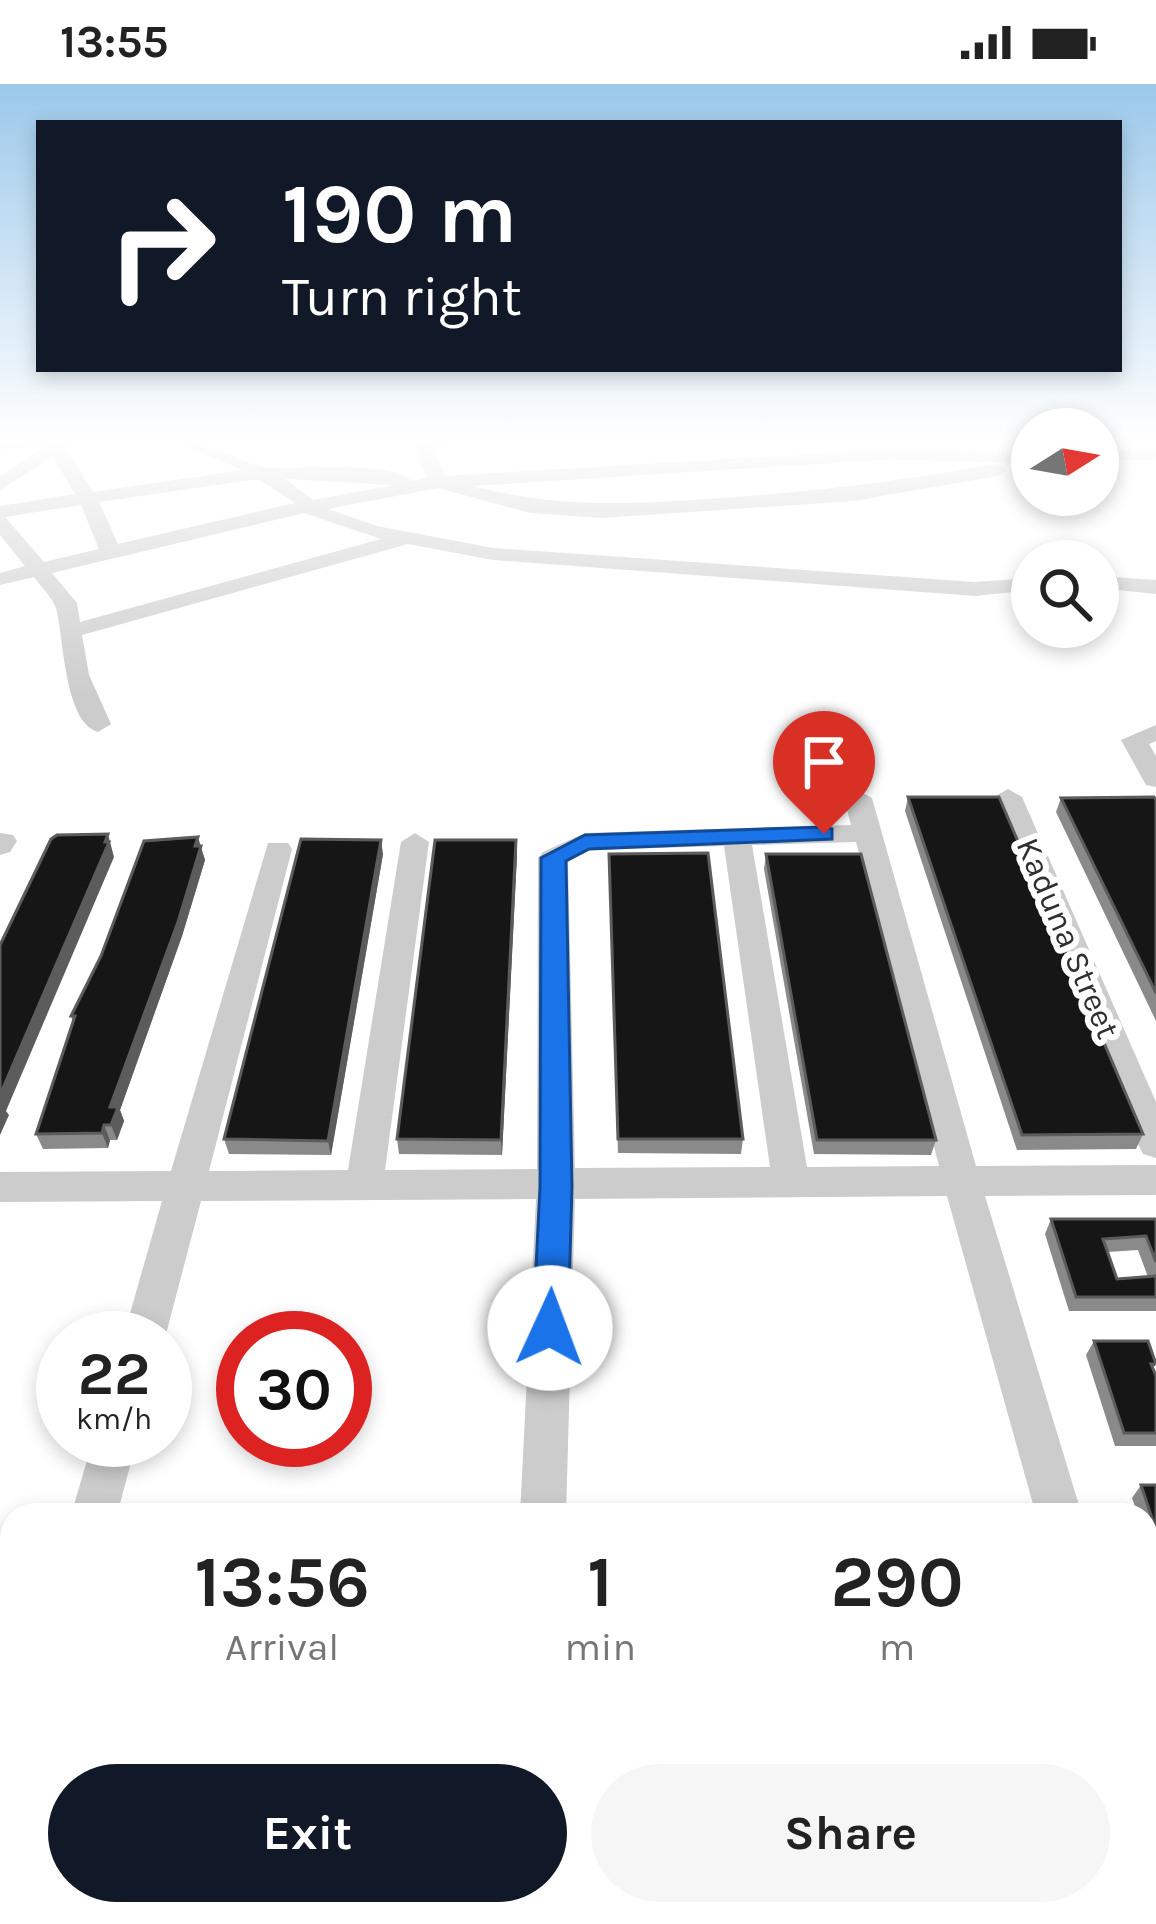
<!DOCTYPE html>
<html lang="en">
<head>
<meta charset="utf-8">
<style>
  body { margin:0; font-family:Karla,sans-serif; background:#f6f6f6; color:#222; height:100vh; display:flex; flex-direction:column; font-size:45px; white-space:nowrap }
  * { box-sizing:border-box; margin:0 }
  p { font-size:39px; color:#767676 }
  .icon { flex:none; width:66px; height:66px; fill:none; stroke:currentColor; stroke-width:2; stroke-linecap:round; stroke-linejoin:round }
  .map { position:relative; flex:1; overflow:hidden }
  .sheet { position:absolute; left:0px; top:1419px; width:1158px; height:423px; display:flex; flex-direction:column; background:#fff; border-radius:36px 36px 0 0; box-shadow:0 6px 18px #0003 }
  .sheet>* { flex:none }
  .top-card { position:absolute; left:36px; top:36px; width:1086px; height:252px; border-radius:0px; box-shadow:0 6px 18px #0003; background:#111827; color:#fff; overflow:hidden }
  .needle { width:78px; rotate:79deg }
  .buttons { position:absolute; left:1011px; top:324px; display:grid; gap:24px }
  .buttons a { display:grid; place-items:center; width:108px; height:108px; border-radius:50%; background:#fff; box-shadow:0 6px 18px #0003; font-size:60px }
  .speed { position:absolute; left:36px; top:1227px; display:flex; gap:24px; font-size:60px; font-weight:700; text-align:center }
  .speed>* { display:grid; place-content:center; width:156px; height:156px; border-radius:50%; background:#fff; box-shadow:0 6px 18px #0003; line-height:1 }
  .speed small { font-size:30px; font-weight:400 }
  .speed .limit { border:18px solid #d22; background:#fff; color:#111 }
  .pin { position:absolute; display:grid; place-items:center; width:102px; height:102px; color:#fff; margin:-123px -51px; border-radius:50% 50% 50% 0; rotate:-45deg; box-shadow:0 0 12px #0007 }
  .pin .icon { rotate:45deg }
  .me { position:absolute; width:132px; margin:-66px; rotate:2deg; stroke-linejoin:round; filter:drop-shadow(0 0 9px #0008) }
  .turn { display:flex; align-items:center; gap:42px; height:252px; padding:0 48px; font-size:54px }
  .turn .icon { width:156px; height:156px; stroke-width:2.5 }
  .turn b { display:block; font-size:84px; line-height:102px }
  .eta { display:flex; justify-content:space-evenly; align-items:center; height:204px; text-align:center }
  .eta b { font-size:72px; font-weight:700; line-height:84px }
  .action { display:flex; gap:24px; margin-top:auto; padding:24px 48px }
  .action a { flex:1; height:138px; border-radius:72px; background:#111827; color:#fff; font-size:48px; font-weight:700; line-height:138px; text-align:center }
  .action a+a { background:#f6f6f6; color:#222 }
  .status { display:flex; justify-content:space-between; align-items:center; height:84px; padding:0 60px; background:#fff; direction:ltr }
  .status svg { height:33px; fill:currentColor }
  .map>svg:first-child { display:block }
</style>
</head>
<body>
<div class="status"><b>13:55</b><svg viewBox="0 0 49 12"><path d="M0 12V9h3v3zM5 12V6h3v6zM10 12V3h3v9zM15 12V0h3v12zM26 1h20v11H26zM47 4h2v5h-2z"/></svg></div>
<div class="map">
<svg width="1156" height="1840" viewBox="0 0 1156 1840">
  <rect width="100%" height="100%" fill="#fff"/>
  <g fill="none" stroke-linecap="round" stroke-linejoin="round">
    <g fill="#ccc" fill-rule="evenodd">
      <path d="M 78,355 L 66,365 L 93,408 L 243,386 L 167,355 C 209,355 246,384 275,384 C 303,384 397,378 411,397 L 427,394 L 415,364 L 430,355 L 455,355 L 434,366 L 445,392 L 894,365 L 1032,370 L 1032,380 L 894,375 L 473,402 C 560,425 632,420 721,414 C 815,408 905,396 998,380 L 1007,386 L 998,392 L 853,417 L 602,434 L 530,429 L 438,404 L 328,425 L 377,442 L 493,464 L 975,498 L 1032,494 L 1032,506 L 975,512 L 493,476 L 408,460 L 82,551 L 89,591 L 111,640 L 98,648 C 64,638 64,554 56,524 C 52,513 41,503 34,493 L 0,501 L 0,489 L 25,482 L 0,451 L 0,422 L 75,410 L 53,373 L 0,406 L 0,392 L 46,362 L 0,366 L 0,356 ZM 285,395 L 394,401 L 313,416 ZM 251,396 L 260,396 L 295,419 L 118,460 L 99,418 ZM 81,421 L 99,465 L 44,478 L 5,433 ZM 304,429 L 381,455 L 80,538 L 77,519 L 52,489 Z"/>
      <path d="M 1156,365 L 1156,375 L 1098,377 L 1098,367 Z"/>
      <path d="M 1098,492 L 1156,496 L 1156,510 L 1098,504 Z"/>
      <path d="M 1156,641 L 1156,657 L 1149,660 L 1156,672 L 1156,703 L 1146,701 L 1121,656 Z"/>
      <path d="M 1008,705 L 1022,713 L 1156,1018 L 1156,1074 L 1143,1070 L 1138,1060 L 994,713 Z"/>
      <path d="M 858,706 L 872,714 L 976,1082 L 1156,1081 L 1156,1111 L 985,1112 L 1082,1431 L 1036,1431 L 947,1112 L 575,1115 L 566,1431 L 520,1431 L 536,1115 L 201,1117 L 165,1254 L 123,1254 L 162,1117 L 0,1118 L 0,1088 L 171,1087 L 268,759 L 288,759 L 292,765 L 209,1087 L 348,1086 L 401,758 L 415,749 L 429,758 L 385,1086 L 537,1085 L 538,774 L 543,768 L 585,749 L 851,741 L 844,714 ZM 856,758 L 939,1082 L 807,1083 L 752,761 ZM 724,762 L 770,1083 L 575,1084 L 568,778 L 590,766 Z"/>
      <path d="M 0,749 L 13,751 L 17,757 L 10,768 L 0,771 Z"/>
      <path d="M 93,1356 L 137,1356 L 117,1431 L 71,1431 Z"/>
      <rect x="1146" y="1676" width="10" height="54"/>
      <path d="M 12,1695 L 12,1788 L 0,1793 L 0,1700 Z"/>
      <rect x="502" y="1830" width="58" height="10"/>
    </g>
  </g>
  <g fill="#8a8a8a" fill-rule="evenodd">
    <path d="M 908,713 L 1143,1050 L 1136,1065 L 1017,1066 L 905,727 Z"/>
    <path d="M 1061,714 L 1156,716 L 1156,937 L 1056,728 Z"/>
    <path d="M 200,762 L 205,776 L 182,852 L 120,1026 L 124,1037 L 117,1056 L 110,1056 L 108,1064 L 43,1065 L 36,1050 L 73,938 L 71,932 Z"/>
    <path d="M 383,770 L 331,1071 L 229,1070 L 224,1055 Z"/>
    <path d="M 766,770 L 936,1056 L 931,1071 L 814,1070 L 764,785 Z"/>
    <path d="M 517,771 L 502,1071 L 399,1070 L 397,1055 Z"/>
    <path d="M 609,784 L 743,1055 L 741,1070 L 618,1069 Z"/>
    <path d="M 1051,1135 L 1156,1135 L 1156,1227 L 1069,1227 L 1045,1150 ZM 1138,1166 L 1148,1193 L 1117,1195 L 1108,1168 Z"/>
    <path d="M 1094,1257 L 1156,1280 L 1153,1284 L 1156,1292 L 1156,1362 L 1115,1362 L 1086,1271 Z"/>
    <path d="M 1141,1401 L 1156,1401 L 1156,1488 L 1146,1457 L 1146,1431 L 1138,1431 L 1132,1414 Z"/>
  </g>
  <g fill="#5c5c5c">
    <path d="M 108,750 L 114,773 L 6,1027 L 9,1031 L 0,1051 L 0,1011 Z"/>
    <path d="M 198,753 L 205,776 L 182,852 L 120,1026 L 124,1037 L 117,1056 L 111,1041 L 110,1023 Z"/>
    <path d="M 381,756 L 383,770 L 331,1071 L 328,1057 Z"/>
    <path d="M 516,756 L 517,771 L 502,1071 L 501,1056 Z"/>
    <path d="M 104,1041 L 110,1056 L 108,1064 L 102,1049 Z"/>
  </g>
  <g fill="#161616" stroke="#5c5c5c" stroke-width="3">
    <path d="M 908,713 L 999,713 L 1143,1050 L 1022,1051 Z"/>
    <path d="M 1154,713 L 1156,716 L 1156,909 L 1061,714 Z"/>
    <path d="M 108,750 L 105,758 L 109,758 L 0,1011 L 0,861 L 51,755 L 57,751 Z"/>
    <path d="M 198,753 L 195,762 L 201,762 L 178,838 L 110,1023 L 118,1023 L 111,1041 L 104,1041 L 102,1049 L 36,1050 L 75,932 L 71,932 L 101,872 L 144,757 Z"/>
    <path d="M 301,755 L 381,756 L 328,1057 L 224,1055 Z"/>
    <path d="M 435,756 L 516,756 L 501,1056 L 397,1055 Z"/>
    <path d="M 708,769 L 743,1055 L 618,1055 L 609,770 Z"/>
    <path d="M 766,770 L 861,770 L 936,1056 L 817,1056 Z"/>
    <path d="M 1051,1135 L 1156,1135 L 1156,1178 L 1146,1152 L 1103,1155 L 1117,1195 L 1156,1192 L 1156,1213 L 1076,1213 Z"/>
    <path d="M 1094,1257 L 1148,1257 L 1156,1280 L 1151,1280 L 1156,1292 L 1156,1349 L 1124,1349 Z"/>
    <path d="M 1141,1401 L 1156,1401 L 1156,1446 Z"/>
  </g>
  <linearGradient id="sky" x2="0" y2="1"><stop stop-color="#9bc8ea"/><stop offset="0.58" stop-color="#fff"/><stop offset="1" stop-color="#fff" stop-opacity="0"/></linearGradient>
  <rect width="1156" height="613" fill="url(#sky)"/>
  <path fill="#1a73e8" stroke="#114b97" stroke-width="3" d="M 824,743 L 832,745 L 832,755 L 589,765 L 566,777 L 572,1103 L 568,1244 L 563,1254 L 550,1259 L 538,1254 L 533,1244 L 540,1103 L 541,774 L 585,751 Z"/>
  <g text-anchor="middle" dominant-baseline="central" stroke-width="12" stroke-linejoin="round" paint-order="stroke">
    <g font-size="33" fill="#2f2f2f" stroke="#fff">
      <text transform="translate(1068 854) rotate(67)">Kaduna Street</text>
    </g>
  </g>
</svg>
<div class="buttons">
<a><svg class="needle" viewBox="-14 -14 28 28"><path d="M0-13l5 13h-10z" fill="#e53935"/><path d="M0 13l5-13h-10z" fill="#767676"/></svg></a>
<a><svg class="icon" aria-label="search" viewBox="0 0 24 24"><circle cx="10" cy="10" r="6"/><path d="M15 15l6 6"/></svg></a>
</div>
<div class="speed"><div>22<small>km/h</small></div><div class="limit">30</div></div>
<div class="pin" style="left:824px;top:750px;background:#d93025"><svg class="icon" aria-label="arrive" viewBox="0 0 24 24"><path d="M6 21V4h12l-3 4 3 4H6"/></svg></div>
<svg class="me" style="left:550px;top:1244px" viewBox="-20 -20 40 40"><circle r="19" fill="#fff"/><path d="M0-13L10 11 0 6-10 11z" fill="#1a73e8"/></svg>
<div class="top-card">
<div class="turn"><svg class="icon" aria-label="right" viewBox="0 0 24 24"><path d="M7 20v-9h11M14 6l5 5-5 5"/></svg><div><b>190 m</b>Turn right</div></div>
</div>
<section class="sheet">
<div class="eta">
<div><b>13:56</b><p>Arrival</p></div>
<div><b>1</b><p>min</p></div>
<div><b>290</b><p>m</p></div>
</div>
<div class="action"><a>Exit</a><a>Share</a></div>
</section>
</div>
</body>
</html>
